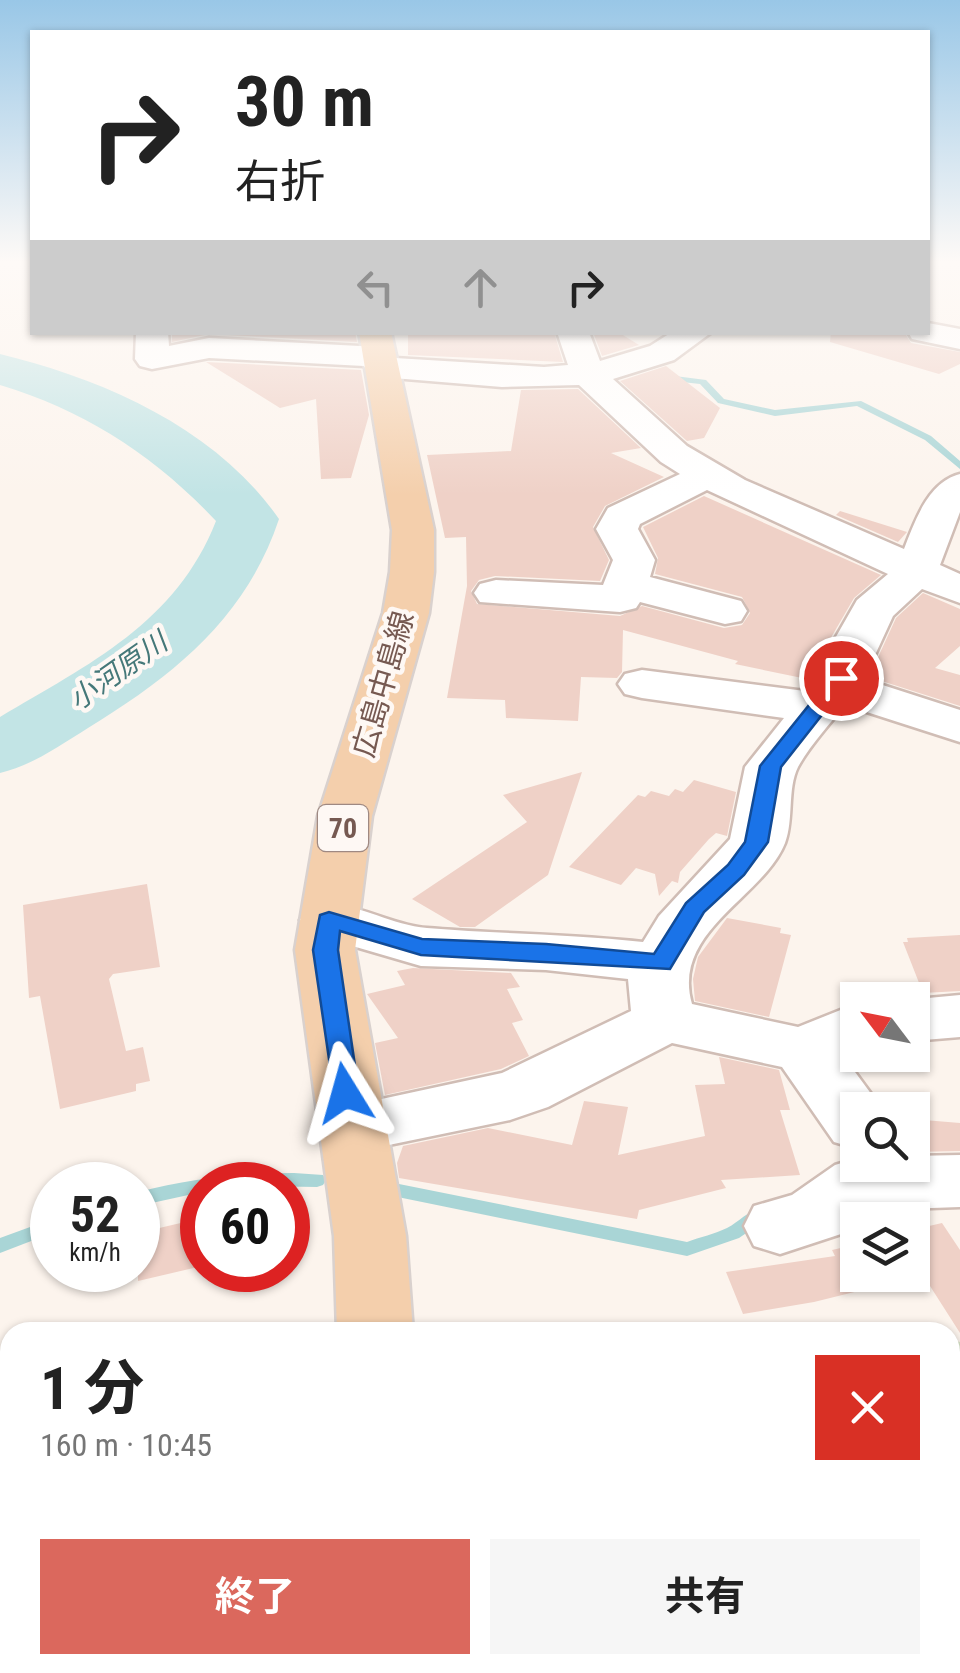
<!DOCTYPE html>
<html lang="ja">
<head>
<meta charset="utf-8">
<style>
  body { margin:0; font-family:"Roboto Condensed","Noto Sans JP",sans-serif; background:#f6f6f6; color:#222; height:100vh; display:flex; flex-direction:column; font-size:38px; white-space:nowrap }
  * { box-sizing:border-box; margin:0 }
  p { font-size:32px; color:#767676 }
  .icon { flex:none; width:55px; height:55px; fill:none; stroke:currentColor; stroke-width:2; stroke-linecap:round; stroke-linejoin:round }
  .map { position:relative; flex:1; overflow:hidden }
  .panel { position:absolute; left:0px; top:1322px; width:960px; height:352px; display:flex; flex-direction:column; background:#fff; border-radius:30px 30px 0 0; box-shadow:0 2px 8px #0004 }
  .panel>* { flex:none }
  .hud { position:absolute; left:30px; top:30px; width:900px; height:305px; border-radius:0px; box-shadow:0 2px 8px #0004; background:#fff; color:#222; overflow:hidden }
  .needle { width:65px; rotate:302deg }
  .fabs { position:absolute; left:840px; top:982px; display:grid; gap:20px }
  .fabs a { display:grid; place-items:center; width:90px; height:90px; border-radius:0px; background:#fff; box-shadow:0 2px 8px #0004; font-size:50px }
  .speed { position:absolute; left:30px; top:1162px; display:flex; gap:20px; font-size:50px; font-weight:700; text-align:center }
  .speed>* { display:grid; place-content:center; width:130px; height:130px; border-radius:50%; background:#fff; box-shadow:0 2px 8px #0004; line-height:1 }
  .speed small { font-size:25px; font-weight:400 }
  .speed .limit { border:15px solid #d22; background:#fff; color:#111 }
  .pin { position:absolute; display:grid; place-items:center; width:85px; height:85px; color:#fff; margin:-42px; border:5px solid #fff; border-radius:50%; box-shadow:0 2px 10px #0007 }
  .me { position:absolute; width:110px; margin:-55px; rotate:352deg; stroke-linejoin:round; filter:drop-shadow(0 0 8px #0008) }
  .turn { display:flex; align-items:center; gap:35px; height:210px; padding:0 40px; font-size:45px }
  .turn .icon { width:130px; height:130px; stroke-width:2.5 }
  .turn b { display:block; font-size:70px; line-height:85px }
  .lanes { display:flex; align-items:center; height:95px; padding:0 40px; background:#0003; justify-content:center; gap:50px; direction:ltr }
  .lanes .off { opacity:.35 }
  .round { display:grid; place-items:center; flex:none; width:105px; height:105px; border-radius:0px; background:#f6f6f6 }
  .head { display:flex; align-items:center; justify-content:space-between; height:170px; padding:0 40px }
  h1 { font-size:60px; font-weight:700; line-height:75px }
  .cta { display:flex; gap:20px; margin-top:auto; padding:20px 40px }
  .cta a { flex:1; height:115px; border-radius:0px; background:#db685d; color:#fff; font-size:40px; font-weight:700; line-height:115px; text-align:center }
  .cta a+a { background:#f6f6f6; color:#222 }
  .map>svg:first-child { display:block }
</style>
</head>
<body>
<div class="map">
<svg width="960" height="1673" viewBox="0 0 960 1673">
  <rect width="100%" height="100%" fill="#fcf4ed"/>
  <path fill="#dce9cc" d="M 950,1340 L 960,1342 L 960,1673 L 743,1673 L 743,1665 L 950,1665 Z"/>
  <g fill="none" stroke-linecap="round" stroke-linejoin="round">
    <g fill="#a9d5d6" fill-rule="evenodd">
      <path d="M 667,375 L 706,380 L 724,399 L 775,410 L 861,401 L 931,436 L 960,461 L 960,469 L 925,440 L 857,406 L 775,416 L 718,403 L 700,384 L 664,380 L 663,378 Z"/>
      <path d="M 294,1173 L 323,1175 L 326,1180 L 323,1185 L 317,1187 L 202,1185 L 202,1192 L 138,1206 L 138,1192 C 189,1179 240,1173 294,1173 Z"/>
      <path d="M 389,1182 L 687,1242 C 700,1237 715,1234 727,1228 C 741,1221 749,1208 764,1211 L 767,1216 L 764,1221 L 739,1238 L 687,1256 L 383,1194 L 380,1189 L 383,1184 Z"/>
      <path d="M 52,1219 L 52,1233 L 0,1253 L 0,1238 Z"/>
    </g>
    <g fill="#c2e4e5" fill-rule="evenodd">
      <path d="M 0,354 C 103,379 216,428 279,519 C 246,618 174,675 88,728 C 59,746 33,765 0,773 L 0,717 C 89,664 176,623 216,521 C 155,456 86,411 0,385 Z"/>
      <path d="M 0,1352 L 10,1356 L 10,1491 L 0,1488 Z"/>
      <path d="M 10,1608 L 10,1665 L 106,1665 L 105,1673 L 0,1673 L 0,1613 Z"/>
    </g>
  </g>
  <g fill="#efd1c7">
    <path d="M 172,332 L 355,332 L 357,342 L 209,334 L 172,342 Z"/>
    <path d="M 408,332 L 554,332 L 563,362 L 408,355 Z"/>
    <path d="M 593,332 L 618,332 L 639,345 L 602,356 Z"/>
    <path d="M 831,332 L 904,332 L 911,343 L 960,352 L 960,364 L 939,374 L 830,342 Z"/>
    <path d="M 206,362 L 361,370 L 369,415 L 351,478 L 321,479 L 316,399 L 280,408 Z"/>
    <path d="M 666,366 L 720,408 L 704,438 L 687,441 L 620,381 Z"/>
    <path d="M 578,389 L 641,448 L 611,453 L 664,477 L 605,506 L 593,527 L 609,560 L 600,581 L 495,576 L 479,580 L 471,591 L 477,604 L 620,616 L 642,606 L 724,628 L 742,625 L 750,613 L 742,597 L 655,574 L 658,558 L 643,527 L 704,496 L 881,575 L 854,598 L 807,679 L 735,664 L 738,661 L 623,630 L 622,672 L 617,678 L 581,677 L 578,721 L 506,718 L 505,700 L 447,698 L 467,586 L 466,537 L 445,538 L 427,455 L 511,451 L 521,390 Z"/>
    <path d="M 840,511 L 907,532 L 898,542 L 836,515 Z"/>
    <path d="M 923,593 L 960,609 L 960,646 L 935,668 L 960,675 L 960,706 L 869,677 L 896,618 Z"/>
    <path d="M 582,772 L 548,875 L 475,927 L 460,927 L 412,899 L 527,822 L 503,795 Z"/>
    <path d="M 694,780 L 736,792 L 727,836 L 716,833 L 709,839 L 680,872 L 678,883 L 672,881 L 659,896 L 655,874 L 636,868 L 621,885 L 569,867 L 638,795 L 645,797 L 651,791 L 669,796 L 675,789 L 683,792 Z"/>
    <path d="M 147,884 L 160,967 L 113,974 L 109,979 L 126,1051 L 143,1047 L 150,1081 L 136,1084 L 136,1091 L 60,1109 L 40,996 L 29,998 L 23,905 Z"/>
    <path d="M 727,918 L 781,928 L 780,933 L 791,935 L 769,1017 L 695,1001 L 693,979 L 698,957 Z"/>
    <path d="M 960,935 L 960,991 L 923,993 L 903,942 L 908,942 L 907,938 Z"/>
    <path d="M 413,968 L 511,973 L 520,987 L 507,989 L 523,1020 L 512,1023 L 529,1056 L 501,1069 L 385,1095 L 375,1043 L 398,1038 L 367,994 L 405,985 L 397,971 Z"/>
    <path d="M 719,1057 L 779,1070 L 790,1110 L 780,1110 L 800,1175 L 721,1180 L 726,1188 L 639,1210 L 637,1219 L 399,1178 L 397,1163 L 403,1146 L 488,1128 L 572,1145 L 584,1101 L 628,1107 L 618,1155 L 705,1136 L 695,1085 L 725,1084 Z"/>
    <path d="M 912,1119 L 960,1123 L 960,1151 L 912,1152 Z"/>
    <path d="M 202,1218 L 202,1266 L 138,1281 L 138,1233 Z"/>
    <path d="M 942,1223 L 960,1250 L 960,1333 L 923,1275 L 814,1302 L 743,1314 L 726,1272 L 835,1256 L 832,1250 L 858,1244 L 858,1275 L 912,1275 L 912,1230 Z"/>
  </g>
  <g fill="none" stroke-linecap="round" stroke-linejoin="round">
    <defs>
      <g id="minor">
        <path d="M 928,323 L 960,329 L 960,349 L 912,339 L 908,332 L 928,332 Z"/>
        <path d="M 136,332 L 168,332 L 169,346 L 209,338 L 379,347 L 391,350 L 395,358 L 544,367 L 568,365 L 557,332 L 589,332 L 600,361 L 650,346 L 672,332 L 712,332 L 674,360 L 613,379 L 687,446 L 745,480 L 904,549 C 915,521 928,482 960,474 L 960,512 L 940,565 L 960,574 L 960,603 L 922,589 L 893,616 L 864,679 L 960,710 L 960,742 L 845,705 C 830,724 810,745 798,767 C 787,789 794,820 785,843 C 763,898 671,931 692,1004 L 798,1027 L 858,1003 L 858,1050 L 844,1057 L 883,1110 L 858,1110 L 858,1149 L 834,1142 L 782,1067 L 672,1043 L 548,1107 L 510,1120 L 350,1153 L 326,1145 L 316,1128 L 326,1111 L 502,1073 L 631,1011 L 628,979 L 546,970 L 421,966 L 308,933 L 300,920 L 308,907 C 350,896 386,925 427,928 C 499,934 571,934 643,942 L 659,916 L 730,839 L 745,767 L 784,718 L 642,698 L 625,694 L 618,684 L 625,674 L 642,670 L 805,691 L 857,600 L 888,574 L 707,490 L 640,524 L 638,529 L 655,560 L 650,577 L 741,601 L 747,611 L 741,621 L 725,624 L 640,602 L 636,608 L 620,612 L 480,602 L 474,593 L 480,584 L 496,580 L 603,585 L 613,560 L 596,529 L 608,508 L 680,474 L 661,462 L 579,385 L 502,387 L 381,377 L 369,374 L 364,366 L 209,358 L 152,369 L 140,366 L 135,359 Z"/>
        <path d="M 960,995 L 960,1037 L 912,1041 L 912,1000 L 907,1000 Z"/>
        <path d="M 960,1155 L 960,1207 L 875,1210 L 841,1234 L 780,1254 L 754,1246 L 744,1226 L 754,1206 L 792,1195 L 835,1165 L 858,1158 L 858,1165 L 912,1165 L 912,1156 Z"/>
      </g>
      <g id="major">
        <path d="M 359,332 L 391,332 L 434,530 L 434,572 L 429,613 L 372,816 L 355,950 L 406,1236 L 413,1332 L 337,1332 L 334,1236 L 295,950 L 318,816 L 383,613 L 390,572 L 392,530 Z"/>
        <rect x="346" y="1665" width="92" height="8"/>
      </g>
    </defs>
    <use href="#minor" stroke="#d0bdb5" stroke-width="5"/>
    <use href="#major" stroke="#d9d1ce" stroke-width="5"/>
    <use href="#minor" fill="#fff" fill-rule="evenodd"/>
    <use href="#major" fill="#f4cfac" fill-rule="evenodd"/>
  </g>
  <linearGradient id="sky" x2="0" y2="1"><stop stop-color="#99c7e7"/><stop offset="0.53" stop-color="#fefaf7"/><stop offset="1" stop-color="#fefaf7" stop-opacity="0"/></linearGradient>
  <rect width="960" height="495" fill="url(#sky)"/>
  <path fill="#1a73e8" stroke="#114b97" stroke-width="2.5" d="M 834,674 L 851,678 L 781,767 L 768,842 L 744,875 L 704,912 L 670,969 L 421,955 L 340,931 L 338,950 L 359,1093 L 355,1100 L 335,1100 L 313,950 L 320,915 L 329,912 L 422,939 L 546,944 L 654,954 L 686,903 L 728,865 L 745,842 L 760,766 Z"/>
  <g text-anchor="middle" dominant-baseline="central" stroke-width="9" stroke-linejoin="round" paint-order="stroke">
    <g font-size="28" font-style="italic" fill="#457879" stroke="#fef8f4">
      <text transform="translate(118 671) rotate(-35)">小河原川</text>
    </g>
    <rect fill="#fef8f4" stroke="#9f8982" stroke-width="2.5" x="318" y="805" width="50" height="46" rx="8"/>
    <g font-size="28" font-weight="bold" fill="#765951">
      <text x="343" y="828">70</text>
    </g>
    <g font-size="30" fill="#765951" stroke="#fef8f4">
      <text transform="translate(383 684) rotate(-74)">広島中島線</text>
    </g>
  </g>
</svg>
<div class="fabs">
<a><svg class="needle" viewBox="-14 -14 28 28"><path d="M0-13l5 13h-10z" fill="#e53935"/><path d="M0 13l5-13h-10z" fill="#767676"/></svg></a>
<a><svg class="icon" aria-label="search" viewBox="0 0 24 24"><circle cx="10" cy="10" r="6"/><path d="M15 15l6 6"/></svg></a>
<a><svg class="icon" aria-label="layers" viewBox="0 0 24 24"><path d="M12 4l9 5-9 5-9-5zM3 14l9 5 9-5"/></svg></a>
</div>
<div class="speed"><div>52<small>km/h</small></div><div class="limit">60</div></div>
<div class="pin" style="left:841px;top:678px;background:#d93025"><svg class="icon" aria-label="arrive" viewBox="0 0 24 24"><path d="M6 21V4h12l-3 4 3 4H6"/></svg></div>
<svg class="me" style="left:345px;top:1093px" viewBox="-20 -20 40 40"><path d="M0-17L14 15 0 8-14 15z" fill="#1a73e8" stroke="#fff" stroke-width="4"/></svg>
<div class="hud">
<div class="turn"><svg class="icon" aria-label="right" viewBox="0 0 24 24"><path d="M7 20v-9h11M14 6l5 5-5 5"/></svg><div><b>30 m</b>右折</div></div>
<div class="lanes"><svg class="icon off" aria-label="left" viewBox="0 0 24 24"><path d="M17 20v-9H6M10 6l-5 5 5 5"/></svg><svg class="icon off" aria-label="ahead" viewBox="0 0 24 24"><path d="M12 20V5M6 11l6-6 6 6"/></svg><svg class="icon" aria-label="right" viewBox="0 0 24 24"><path d="M7 20v-9h11M14 6l5 5-5 5"/></svg></div>
</div>
<section class="panel">
<div class="head"><div><h1>1 分</h1><p>160 m · 10:45</p></div><a class="round" style="background:#d93025;color:#fff"><svg class="icon" aria-label="close" viewBox="0 0 24 24"><path d="M6 6l12 12M18 6L6 18"/></svg></a></div>
<div class="cta"><a>終了</a><a>共有</a></div>
</section>
</div>
</body>
</html>
